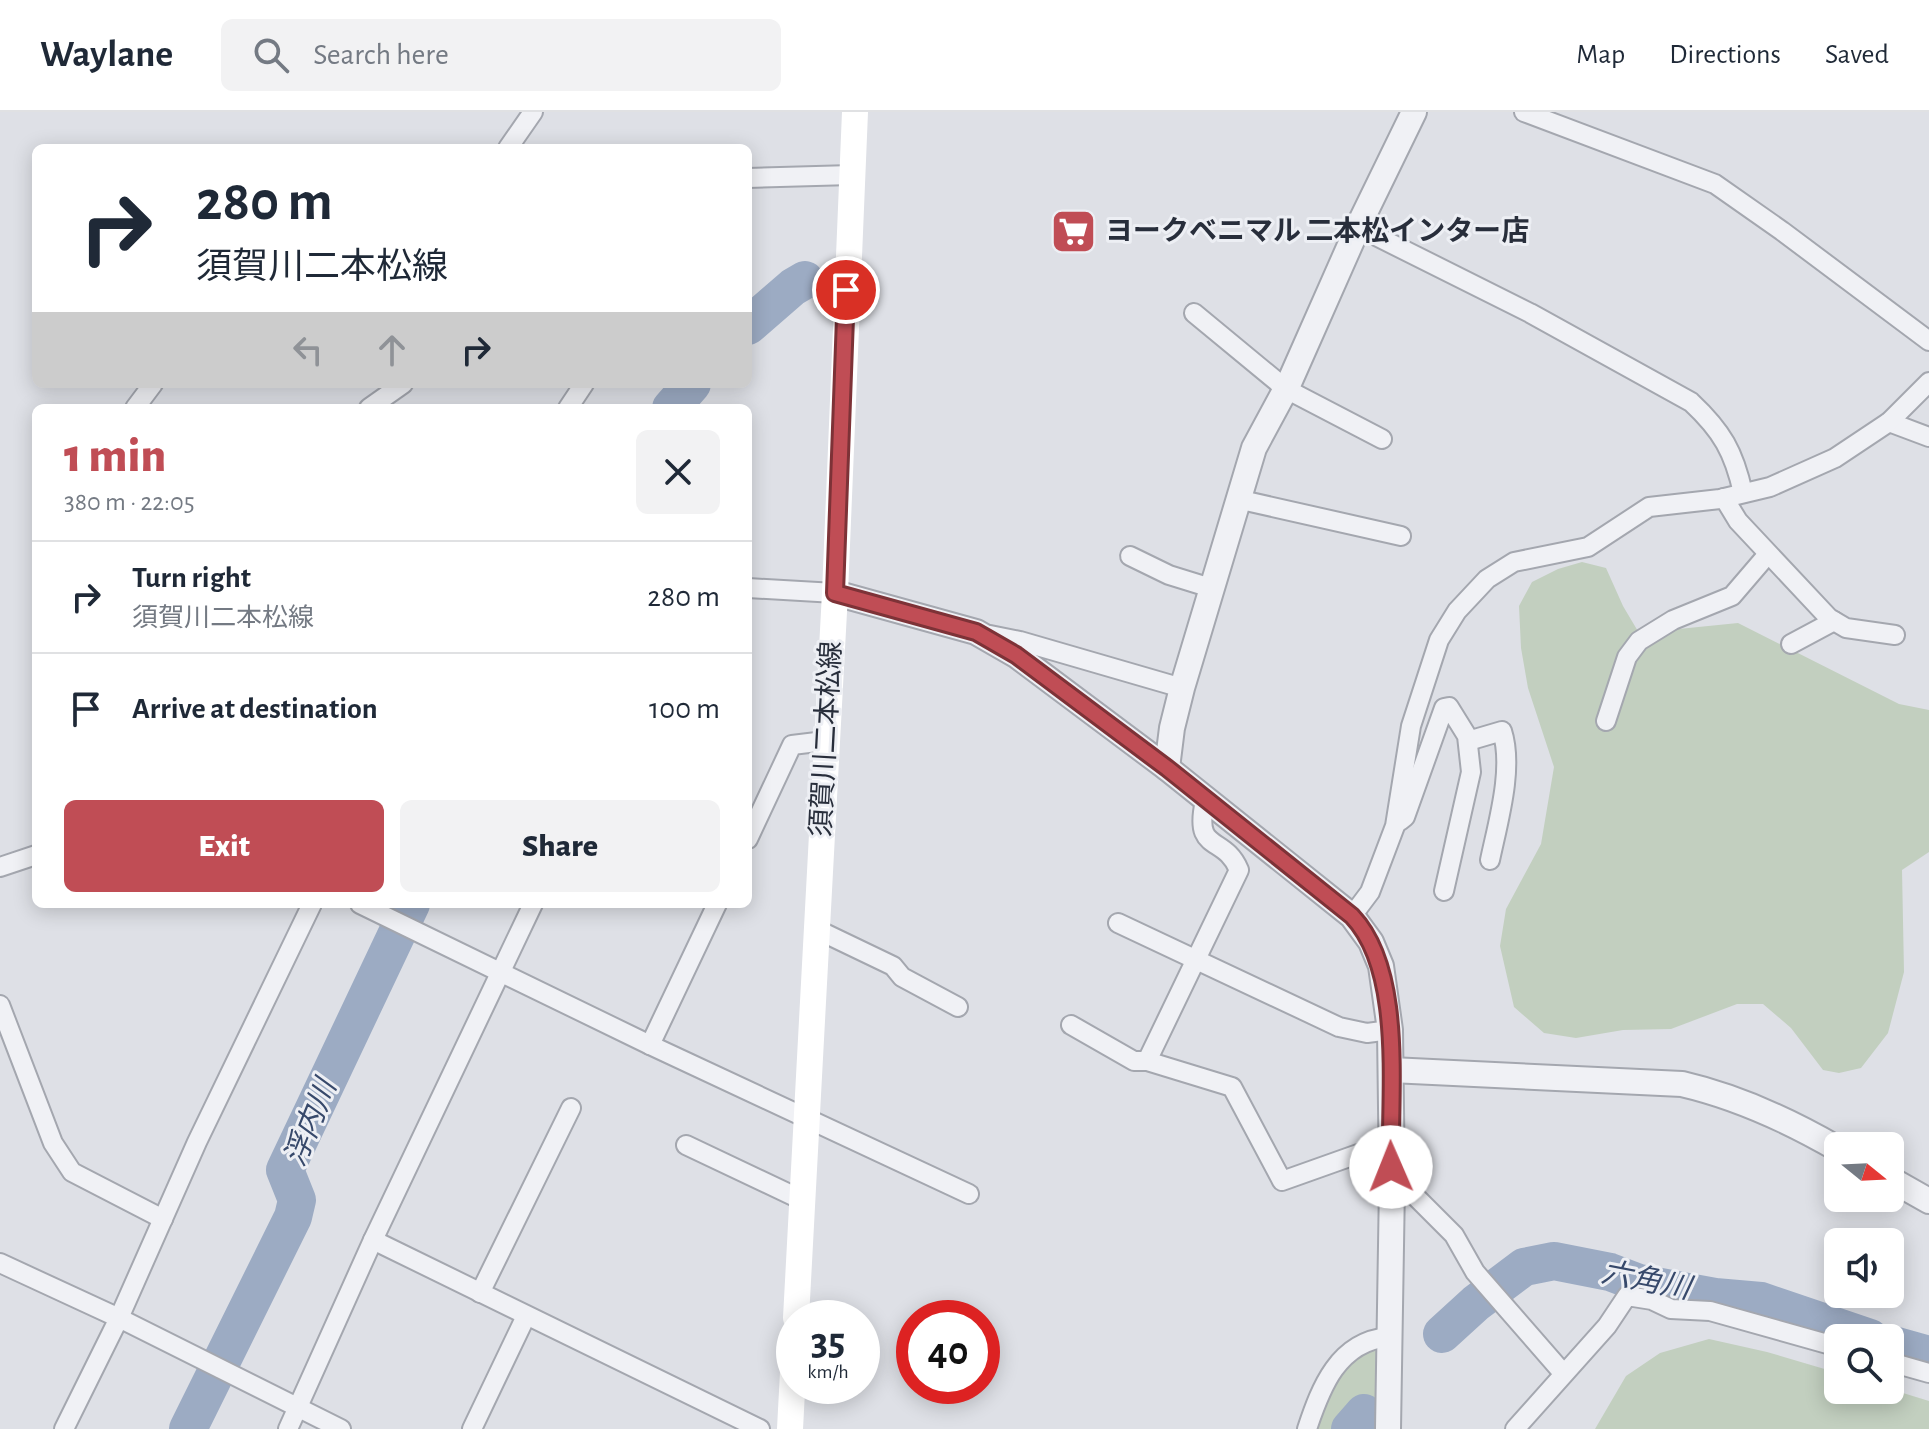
<!DOCTYPE html>
<html lang="en">
<head>
<meta charset="utf-8">
<style>
  body { margin:0; font-family:"Alegreya Sans","Noto Sans JP",sans-serif; background:#f2f2f3; color:#1f2937; height:100vh; display:flex; flex-direction:column; font-size:30px; white-space:nowrap }
  * { box-sizing:border-box; margin:0 }
  p { font-size:26px; color:#747a83 }
  .icon { flex:none; width:44px; height:44px; fill:none; stroke:currentColor; stroke-width:2; stroke-linecap:round; stroke-linejoin:round }
  .map { position:relative; flex:1; overflow:hidden }
  .side { position:absolute; left:32px; top:292px; width:720px; height:504px; display:flex; flex-direction:column; background:#fff; border-radius:12px; box-shadow:0 4px 20px #0003 }
  .side>* { flex:none }
  .hud { position:absolute; left:32px; top:32px; width:720px; height:244px; border-radius:12px; box-shadow:0 4px 20px #0003; background:#fff; color:#1f2937; overflow:hidden }
  .needle { width:52px; rotate:108deg }
  .tools { position:absolute; left:1824px; top:1020px; display:grid; gap:16px }
  .tools a { display:grid; place-items:center; width:80px; height:80px; border-radius:12px; background:#fff; box-shadow:0 4px 20px #0003; font-size:40px }
  .speed { position:absolute; left:776px; top:1188px; display:flex; gap:16px; font-size:40px; font-weight:700; text-align:center }
  .speed>* { display:grid; place-content:center; width:104px; height:104px; border-radius:50%; background:#fff; box-shadow:0 4px 20px #0003; line-height:1 }
  .speed small { font-size:20px; font-weight:400 }
  .speed .limit { border:12px solid #d22; background:#fff; color:#111 }
  .pin { position:absolute; display:grid; place-items:center; width:68px; height:68px; color:#fff; margin:-34px; border:4px solid #fff; border-radius:50%; box-shadow:0 2px 8px #0007 }
  .me { position:absolute; width:88px; margin:-44px; rotate:359deg; stroke-linejoin:round; filter:drop-shadow(0 0 6px #0008) }
  .turn { display:flex; align-items:center; gap:28px; height:168px; padding:0 32px; font-size:36px }
  .turn .icon { width:104px; height:104px; stroke-width:2.5 }
  .turn b { display:block; font-size:56px; line-height:68px }
  .lanes { display:flex; align-items:center; height:76px; padding:0 32px; background:#0003; justify-content:center; gap:40px; direction:ltr }
  .lanes .off { opacity:.35 }
  .round { display:grid; place-items:center; flex:none; width:84px; height:84px; border-radius:12px; background:#f2f2f3 }
  .headline { display:flex; align-items:center; justify-content:space-between; height:136px; padding:0 32px }
  h1 { font-size:48px; font-weight:800; line-height:60px; color:#c04d55 }
  .button { display:flex; gap:16px; margin-top:auto; padding:16px 32px }
  .button a { flex:1; height:92px; border-radius:12px; background:#c04d55; color:#fff; font-size:32px; font-weight:800; line-height:92px; text-align:center }
  .button a+a { background:#f2f2f3; color:#1f2937 }
  ul { padding:0; list-style:none }
  li { display:flex; align-items:center; gap:24px; height:112px; padding:0 32px; border-top:2px solid #e0e1e3 }
  li div { flex:1 }
  li b { display:block; font-size:30px }
  li em { font-style:normal }
  header { display:flex; align-items:center; gap:48px; box-sizing:border-box; height:112px; padding:0 40px; background:#fff; border-bottom:2px solid #e0e1e3 }
  header strong { font-size:38px }
  nav { display:flex; gap:44px; margin-inline-start:auto; font-size:28px }
  .search { width:560px; height:72px; background:#f2f2f3; display:flex; align-items:center; gap:20px; box-sizing:border-box; padding:0 28px; border-radius:12px; color:#747a83; font-size:30px }
  .map>svg:first-child { display:block }
</style>
</head>
<body>
<header>
<strong>Waylane</strong>
<div class="search"><svg class="icon" aria-label="search" viewBox="0 0 24 24"><circle cx="10" cy="10" r="6"/><path d="M15 15l6 6"/></svg>Search here</div>
<nav><a>Map</a><a>Directions</a><a>Saved</a></nav>
</header>
<div class="map">
<svg width="1929" height="1317" viewBox="0 0 1929 1317">
  <rect width="100%" height="100%" fill="#dee0e6"/>
  <g fill="#c2cfbf">
    <path d="M 1582,450 L 1606,456 L 1623,494 L 1639,521 L 1738,511 L 1899,592 L 1929,598 L 1929,740 L 1902,758 L 1904,860 L 1888,921 L 1861,956 L 1839,961 L 1823,958 L 1791,916 L 1763,892 L 1737,892 L 1671,917 L 1623,918 L 1576,926 L 1544,921 L 1514,895 L 1500,834 L 1506,797 L 1541,732 L 1554,655 L 1528,576 L 1521,536 L 1519,494 L 1532,470 L 1558,457 Z"/>
    <path d="M 1388,1225 L 1388,1317 L 1307,1317 L 1341,1247 Z"/>
    <path d="M 1709,1227 L 1767,1240 L 1838,1261 L 1838,1278 L 1890,1277 L 1929,1289 L 1929,1317 L 1595,1317 L 1626,1264 L 1660,1241 Z"/>
  </g>
  <g fill="none" stroke-linecap="round" stroke-linejoin="round">
    <g stroke="#9cabc3" stroke-width="38">
      <path d="M 748,214 L 793,175 L 805,168"/>
      <path d="M 671,296 L 692,272"/>
      <path d="M 1442,1222 L 1476,1191 L 1524,1155 L 1554,1149 L 1610,1160 L 1639,1171 L 1715,1185 L 1761,1189 L 1870,1226"/>
      <path d="M 1890,1232 L 1929,1243"/>
      <path d="M 188,1317 L 293,1105 L 297,1088 L 285,1058 L 411,792"/>
      <path d="M 1350,1317 L 1364,1301"/>
    </g>
    <defs>
      <g id="minor">
        <path d="M 1524,0 L 1715,72 L 1782,119 L 1929,229"/>
        <path d="M 508,36 L 533,0"/>
        <path d="M 748,66 L 852,63"/>
        <path d="M 1358,115 L 1530,201 L 1691,290 C 1722,319 1734,340 1743,381"/>
        <path d="M 1194,201 L 1286,277 L 1382,327"/>
        <path d="M 135,296 L 153,272"/>
        <path d="M 369,296 L 403,272"/>
        <path d="M 568,296 L 584,272"/>
        <path d="M 1889,310 L 1929,325"/>
        <path d="M 1724,386 L 1738,409 L 1829,506 L 1846,516 L 1895,523"/>
        <path d="M 1237,387 L 1401,424"/>
        <path d="M 1130,444 L 1169,463 L 1211,476"/>
        <path d="M 748,476 L 835,481"/>
        <path d="M 990,523 L 1020,529 L 1182,576"/>
        <path d="M 1791,532 L 1834,509"/>
        <path d="M 1606,609 L 1627,545 L 1639,529 L 1673,508 L 1732,484 L 1768,442"/>
        <path d="M 1468,629 L 1502,619 C 1514,656 1498,710 1490,748"/>
        <path d="M 1205,689 C 1193,742 1224,722 1239,758 L 1147,949 L 1232,975 L 1282,1069 L 1372,1037 L 1390,1037"/>
        <path d="M 1400,709 L 1405,705 L 1444,596 L 1449,595 L 1467,624 L 1471,660 L 1444,779"/>
        <path d="M 748,727 L 792,633 L 825,629"/>
        <path d="M 0,755 L 36,743"/>
        <path d="M 360,792 L 650,933 L 969,1082"/>
        <path d="M 1352,804 L 1370,780 L 1395,714 L 1411,614 L 1439,528 L 1457,499 L 1487,467 L 1514,450 L 1588,435 L 1649,395 L 1720,387 L 1770,375 L 1835,346 L 1889,310 L 1929,270"/>
        <path d="M 1118,811 L 1339,915 L 1367,921 L 1390,918"/>
        <path d="M 818,818 L 893,854 L 902,865 L 958,895"/>
        <path d="M 0,893 L 53,1031 L 72,1060 L 163,1107"/>
        <path d="M 1071,913 L 1134,949 L 1147,949"/>
        <path d="M 650,933 L 717,792"/>
        <path d="M 686,1033 L 802,1088"/>
        <path d="M 1392,1073 L 1409,1078 L 1454,1123 L 1475,1160 L 1563,1261"/>
        <path d="M 373,1128 L 760,1317"/>
        <path d="M 0,1151 L 119,1206 L 341,1317"/>
        <path d="M 480,1181 L 571,996"/>
        <path d="M 1890,1250 L 1929,1261"/>
        <path d="M 64,1317 L 119,1206 L 197,1030 L 312,792"/>
        <path d="M 288,1317 L 373,1128 L 533,792"/>
        <path d="M 472,1317 L 526,1204"/>
        <path d="M 1307,1317 C 1321,1275 1338,1230 1388,1225"/>
        <path d="M 1515,1317 L 1607,1214 L 1627,1184 L 1652,1188 L 1671,1197 L 1710,1199 L 1838,1235"/>
      </g>
      <g id="tertiary">
        <path d="M 835,481 L 976,520 L 1016,543 L 1167,656 L 1352,804 L 1371,830 L 1381,854 L 1390,918 L 1392,1073 L 1388,1317"/>
        <path d="M 1167,656 L 1172,616 L 1182,576 L 1254,336 L 1289,271 L 1358,115 L 1414,0"/>
        <path d="M 1391,958 L 1682,972 C 1738,985 1788,1008 1838,1037"/>
        <path d="M 1890,1067 L 1929,1089"/>
      </g>
    </defs>
    <use href="#minor" stroke="#a4a7af" stroke-width="22"/>
    <use href="#tertiary" stroke="#a4a7af" stroke-width="28"/>
    <use href="#minor" stroke="#f0f1f5" stroke-width="18"/>
    <use href="#tertiary" stroke="#f0f1f5" stroke-width="24"/>
    <g stroke="#fff" stroke-width="26">
      <path d="M 796,1206 L 835,481 L 855,0"/>
      <path d="M 790,1317 L 794,1241"/>
    </g>
  </g>
  <g fill="none" stroke-linecap="round" stroke-linejoin="round">
    <defs>
      <path id="route" d="M 846,178 L 835,481 L 976,520 L 1016,543 L 1167,656 L 1352,804 C 1405,860 1389,982 1391,1055"/>
    </defs>
    <use href="#route" stroke="#7d3237" stroke-width="20"/>
    <use href="#route" stroke="#c04d55" stroke-width="14"/>
  </g>
  <defs>
    <symbol id="supermarket-square" viewBox="-11 -11 22 22"><rect x="-9" y="-9" width="18" height="18" rx="4" fill="#c04d55" stroke="#edeff4"/><path d="M-6-5.5h2.5l.6 2H6L4.5 2H-2.5L-4.4-4H-6ZM-1.5 3.2a1.3 1.3 0 1 0 .1 0ZM3 3.2a1.3 1.3 0 1 0 .1 0Z" fill="#fff"/></symbol>
  </defs>
  <g fill-rule="evenodd">
    <use href="#supermarket-square" x="1048" y="94" width="51" height="51"/>
  </g>
  <g text-anchor="middle" dominant-baseline="central" stroke-width="6" stroke-linejoin="round" paint-order="stroke">
    <g font-size="28" font-weight="bold" fill="#282e3b" stroke="#edeff4" text-anchor="start">
      <text x="1105" y="120">ヨークベニマル 二本松インター店</text>
    </g>
    <g font-size="28" fill="#282e3b" stroke="#edeff4">
      <text transform="translate(827 627) rotate(-87)">須賀川二本松線</text>
    </g>
    <g font-size="30" font-style="italic" fill="#37496b" stroke="#edeff4">
      <text transform="translate(311 1011) rotate(-68)">浮内川</text>
      <text transform="translate(1646 1169) rotate(11)">六角川</text>
    </g>
  </g>
</svg>
<div class="tools">
<a><svg class="needle" viewBox="-14 -14 28 28"><path d="M0-13l5 13h-10z" fill="#e53935"/><path d="M0 13l5-13h-10z" fill="#747a83"/></svg></a>
<a><svg class="icon" aria-label="sound" viewBox="0 0 24 24"><path d="M4 9h4l5-4v14l-5-4H4zM17 9q2 3 0 6"/></svg></a>
<a><svg class="icon" aria-label="search" viewBox="0 0 24 24"><circle cx="10" cy="10" r="6"/><path d="M15 15l6 6"/></svg></a>
</div>
<div class="speed"><div>35<small>km/h</small></div><div class="limit">40</div></div>
<div class="pin" style="left:846px;top:178px;background:#d93025"><svg class="icon" aria-label="arrive" viewBox="0 0 24 24"><path d="M6 21V4h12l-3 4 3 4H6"/></svg></div>
<svg class="me" style="left:1391px;top:1055px" viewBox="-20 -20 40 40"><circle r="19" fill="#fff"/><path d="M0-13L10 11 0 6-10 11z" fill="#c04d55"/></svg>
<div class="hud">
<div class="turn"><svg class="icon" aria-label="right" viewBox="0 0 24 24"><path d="M7 20v-9h11M14 6l5 5-5 5"/></svg><div><b>280 m</b>須賀川二本松線</div></div>
<div class="lanes"><svg class="icon off" aria-label="left" viewBox="0 0 24 24"><path d="M17 20v-9H6M10 6l-5 5 5 5"/></svg><svg class="icon off" aria-label="ahead" viewBox="0 0 24 24"><path d="M12 20V5M6 11l6-6 6 6"/></svg><svg class="icon" aria-label="right" viewBox="0 0 24 24"><path d="M7 20v-9h11M14 6l5 5-5 5"/></svg></div>
</div>
<section class="side">
<div class="headline"><div><h1>1 min</h1><p>380 m · 22:05</p></div><a class="round"><svg class="icon" aria-label="close" viewBox="0 0 24 24"><path d="M6 6l12 12M18 6L6 18"/></svg></a></div>
<ul>
<li><svg class="icon" aria-label="right" viewBox="0 0 24 24"><path d="M7 20v-9h11M14 6l5 5-5 5"/></svg><div><b>Turn right</b><p>須賀川二本松線</p></div><em>280 m</em></li>
<li><svg class="icon" aria-label="arrive" viewBox="0 0 24 24"><path d="M6 21V4h12l-3 4 3 4H6"/></svg><div><b>Arrive at destination</b></div><em>100 m</em></li>
</ul>
<div class="button"><a>Exit</a><a>Share</a></div>
</section>
</div>
</body>
</html>
